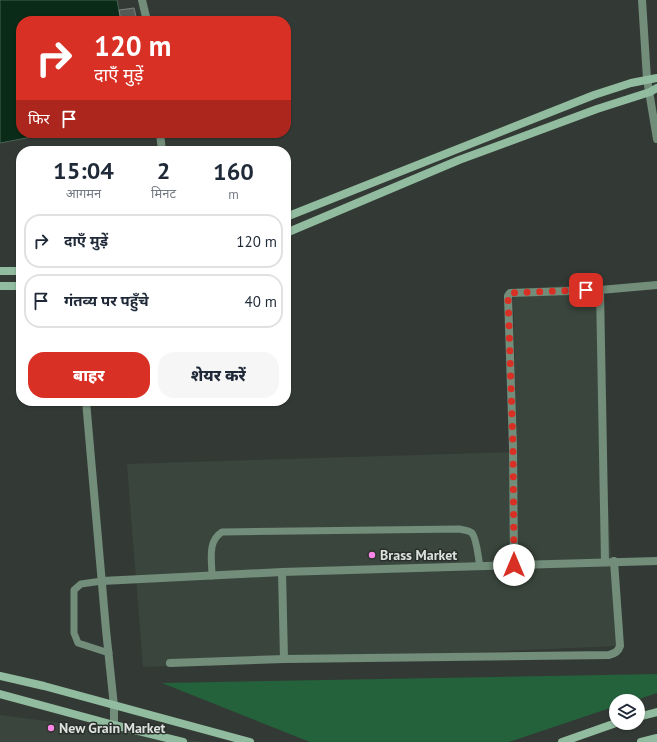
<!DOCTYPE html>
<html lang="hi">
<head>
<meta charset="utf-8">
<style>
  body { margin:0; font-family:"PT Sans","Noto Sans Devanagari",sans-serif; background:#f6f6f7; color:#1f2937; height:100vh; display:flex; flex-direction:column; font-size:15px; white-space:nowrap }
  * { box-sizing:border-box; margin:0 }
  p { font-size:13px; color:#747a83 }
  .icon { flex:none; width:22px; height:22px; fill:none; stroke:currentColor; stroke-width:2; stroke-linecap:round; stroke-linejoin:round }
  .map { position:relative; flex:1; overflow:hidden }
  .panel { position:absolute; left:16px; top:146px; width:275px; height:260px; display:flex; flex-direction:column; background:#fff; border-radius:16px; box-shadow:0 1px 3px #0004 }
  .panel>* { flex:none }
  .hud { position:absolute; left:16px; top:16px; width:275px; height:122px; border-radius:16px; box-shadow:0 1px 3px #0004; background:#d93025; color:#fff; overflow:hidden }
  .buttons { position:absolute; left:609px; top:694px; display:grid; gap:8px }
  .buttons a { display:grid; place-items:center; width:36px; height:36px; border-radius:50%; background:#fff; box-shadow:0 1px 3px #0004; font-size:20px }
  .pin { position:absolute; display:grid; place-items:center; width:34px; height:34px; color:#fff; margin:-17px; border-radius:8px; box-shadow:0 2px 6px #0006 }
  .me { position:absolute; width:44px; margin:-22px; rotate:0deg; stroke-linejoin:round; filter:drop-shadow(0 0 3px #0008) }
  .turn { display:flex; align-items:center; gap:14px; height:84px; padding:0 12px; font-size:18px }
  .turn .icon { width:52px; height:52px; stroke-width:2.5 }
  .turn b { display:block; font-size:28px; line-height:34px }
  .then { display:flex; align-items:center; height:38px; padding:0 12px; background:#0003; gap:8px; font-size:15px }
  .eta { display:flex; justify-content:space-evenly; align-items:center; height:68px; text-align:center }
  .eta b { font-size:24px; font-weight:800; line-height:28px }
  .primary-button { display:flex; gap:8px; margin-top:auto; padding:8px 12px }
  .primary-button a { flex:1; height:46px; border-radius:16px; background:#d93025; color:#fff; font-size:16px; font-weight:800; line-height:46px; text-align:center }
  .primary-button a+a { background:#f6f6f7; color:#1f2937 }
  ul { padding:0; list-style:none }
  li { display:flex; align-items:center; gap:12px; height:54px; margin:0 8px 6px; padding:0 4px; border:2px solid #e0e1e3; border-radius:16px }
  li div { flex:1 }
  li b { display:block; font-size:15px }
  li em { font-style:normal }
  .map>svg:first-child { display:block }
</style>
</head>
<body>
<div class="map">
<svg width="657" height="742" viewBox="0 0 657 742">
  <rect width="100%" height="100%" fill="#333a35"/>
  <g fill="#3a463d">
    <path d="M 596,284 L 616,646 L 143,667 L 127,464 L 517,452 L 513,289 Z"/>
    <path d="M 0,715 L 205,742 L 0,742 Z"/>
  </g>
  <path fill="#24623c" d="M 657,674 L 657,693 L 633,701 L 616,701 L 616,706 L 509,742 L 310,742 L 162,683 Z"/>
  <path fill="#092b17" stroke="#496253" d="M 0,0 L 117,0 L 121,21 L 21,21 L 21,133 L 53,133 L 0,143 Z"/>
  <path fill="#555c57" stroke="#79817b" d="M 134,8 L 137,21 L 121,21 L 119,10 Z"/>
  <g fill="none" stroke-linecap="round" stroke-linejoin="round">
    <g stroke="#728d7a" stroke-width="7">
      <path d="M 212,576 C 212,561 207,541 222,532 L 459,529 C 463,530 469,530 472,533 C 477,539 478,558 480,566"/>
      <path d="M 102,581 L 81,584 L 74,590 L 74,633 L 78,643 L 109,653"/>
    </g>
    <g stroke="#728d7a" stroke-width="8">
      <path d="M 142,0 L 147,21"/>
      <path d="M 642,0 L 647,79 L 657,139"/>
      <path d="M 160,133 L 162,151"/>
      <path d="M 600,290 L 605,562"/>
      <path d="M 86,401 L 106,630 L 114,706 L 114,725"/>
      <path d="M 514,565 L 513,447 L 508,296 L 510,293 L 600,290 L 657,285"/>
      <path d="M 282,572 L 284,659"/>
      <path d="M 102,581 L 282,572 L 657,561"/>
      <path d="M 170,663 L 284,659 L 609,655 C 615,653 618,652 620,646 L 614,561"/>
    </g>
    <g stroke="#92bc9f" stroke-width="8">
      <path d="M 286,217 L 594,95 L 631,83 L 657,78"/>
      <path d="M 286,233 L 459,160 L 597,109 L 650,92 L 657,88"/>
      <path d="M 0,271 L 21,271"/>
      <path d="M 0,286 L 21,286"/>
      <path d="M 0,676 L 44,686 L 250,742"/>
      <path d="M 0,694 L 114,725 L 183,742"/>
      <path d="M 638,717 L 657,712"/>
      <path d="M 562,742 L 616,723"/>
      <path d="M 641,742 L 657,738"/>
    </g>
  </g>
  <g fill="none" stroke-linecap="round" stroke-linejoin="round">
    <path stroke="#d93025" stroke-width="7" stroke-dasharray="0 12.6" d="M 514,565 L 513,447 L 508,296 L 510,293 L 586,290"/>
  </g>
  <g fill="#fa87e6" stroke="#292f2b" stroke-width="1.5">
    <circle cx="372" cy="555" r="4"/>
    <circle cx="51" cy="728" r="4"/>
  </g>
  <g text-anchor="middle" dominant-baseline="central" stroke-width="3" stroke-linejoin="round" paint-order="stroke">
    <g font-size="14" font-weight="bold" fill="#dee2df" stroke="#292f2b" text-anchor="start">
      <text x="380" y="555">Brass Market</text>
      <text x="59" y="728">New Grain Market</text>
    </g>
  </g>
</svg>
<div class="buttons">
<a><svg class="icon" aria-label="layers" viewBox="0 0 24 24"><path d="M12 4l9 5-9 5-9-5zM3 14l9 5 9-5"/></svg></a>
</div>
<div class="pin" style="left:586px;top:290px;background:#d93025"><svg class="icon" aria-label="arrive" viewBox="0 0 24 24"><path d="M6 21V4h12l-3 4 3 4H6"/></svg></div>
<svg class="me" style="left:514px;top:565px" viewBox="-20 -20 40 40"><circle r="19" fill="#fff"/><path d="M0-13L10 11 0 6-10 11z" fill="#d93025"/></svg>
<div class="hud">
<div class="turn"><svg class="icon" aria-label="right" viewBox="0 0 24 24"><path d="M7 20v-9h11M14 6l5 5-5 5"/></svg><div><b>120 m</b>दाएँ मुड़ें</div></div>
<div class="then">फिर<svg class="icon" aria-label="arrive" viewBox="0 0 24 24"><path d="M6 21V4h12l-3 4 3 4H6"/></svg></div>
</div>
<section class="panel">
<div class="eta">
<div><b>15:04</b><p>आगमन</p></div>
<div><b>2</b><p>मिनट</p></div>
<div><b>160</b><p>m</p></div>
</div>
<ul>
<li><svg class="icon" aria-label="right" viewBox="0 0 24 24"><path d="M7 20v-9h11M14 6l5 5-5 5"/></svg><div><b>दाएँ मुड़ें</b></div><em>120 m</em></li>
<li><svg class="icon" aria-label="arrive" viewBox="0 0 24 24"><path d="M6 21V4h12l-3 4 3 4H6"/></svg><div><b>गंतव्य पर पहुँचे</b></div><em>40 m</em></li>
</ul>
<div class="primary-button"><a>बाहर</a><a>शेयर करें</a></div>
</section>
</div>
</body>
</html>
